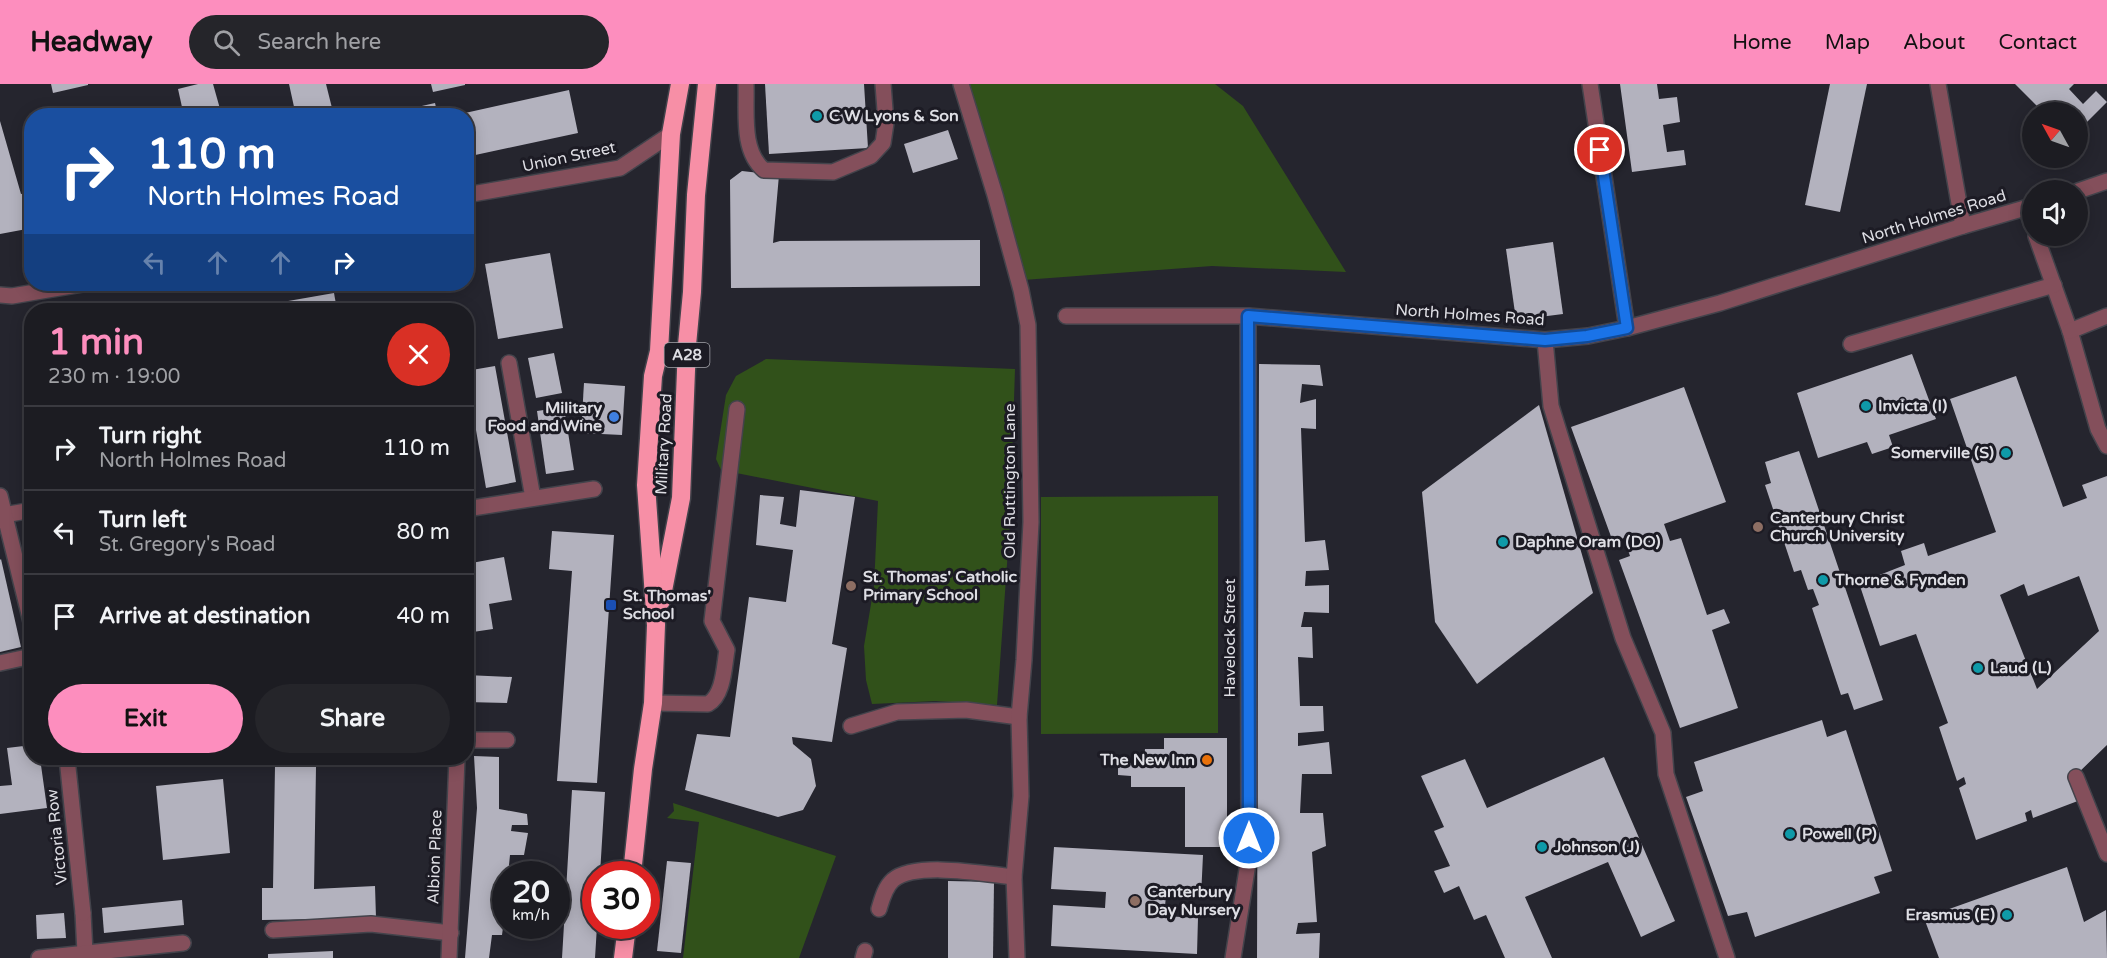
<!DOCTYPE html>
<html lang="en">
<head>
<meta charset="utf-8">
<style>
  body { margin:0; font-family:"Varela Round",sans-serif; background:#25252a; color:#f1f3f6; height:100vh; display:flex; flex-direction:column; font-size:22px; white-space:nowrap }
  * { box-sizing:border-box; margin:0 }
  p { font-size:20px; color:#a0a1a5 }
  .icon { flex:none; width:33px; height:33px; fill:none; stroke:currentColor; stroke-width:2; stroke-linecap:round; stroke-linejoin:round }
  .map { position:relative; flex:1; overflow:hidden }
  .details { position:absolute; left:24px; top:219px; width:450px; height:462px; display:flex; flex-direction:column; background:#1c1c22; border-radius:24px; box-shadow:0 3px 15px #0003,0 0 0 2px #3a3a40 }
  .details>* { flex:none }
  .guide { position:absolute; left:24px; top:24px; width:450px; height:183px; border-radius:24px; box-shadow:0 3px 15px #0003,0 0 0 2px #3a3a40; background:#1a4fa0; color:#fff; overflow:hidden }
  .needle { width:39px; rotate:310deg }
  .buttons { position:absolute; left:2022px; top:18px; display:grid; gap:12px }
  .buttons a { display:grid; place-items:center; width:66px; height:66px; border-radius:50%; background:#1c1c22; box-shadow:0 3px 15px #0003,0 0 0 2px #3a3a40; font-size:30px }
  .speed { position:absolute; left:492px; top:777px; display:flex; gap:12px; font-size:30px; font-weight:700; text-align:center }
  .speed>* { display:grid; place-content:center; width:78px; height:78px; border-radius:50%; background:#1c1c22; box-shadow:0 3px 15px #0003,0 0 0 2px #3a3a40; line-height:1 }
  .speed small { font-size:15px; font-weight:400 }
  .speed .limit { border:9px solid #d22; background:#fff; color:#111 }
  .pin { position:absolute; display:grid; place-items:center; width:51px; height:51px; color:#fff; margin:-26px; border:3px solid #fff; border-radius:50%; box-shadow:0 2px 6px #0007 }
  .me { position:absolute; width:66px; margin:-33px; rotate:0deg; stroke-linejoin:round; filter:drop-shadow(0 0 4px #0008) }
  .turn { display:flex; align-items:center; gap:21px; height:126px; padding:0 24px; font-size:27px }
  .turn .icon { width:78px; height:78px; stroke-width:2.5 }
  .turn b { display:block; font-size:42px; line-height:51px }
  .lanes { display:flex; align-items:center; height:57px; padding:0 24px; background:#0003; justify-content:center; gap:30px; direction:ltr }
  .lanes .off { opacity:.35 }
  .round { display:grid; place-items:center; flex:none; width:63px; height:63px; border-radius:32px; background:#25252a }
  .overview { display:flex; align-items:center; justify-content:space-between; height:102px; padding:0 24px }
  h1 { font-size:36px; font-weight:700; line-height:45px; color:#fd8ebe }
  .primary-button { display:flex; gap:12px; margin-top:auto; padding:12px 24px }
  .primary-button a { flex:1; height:69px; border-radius:36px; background:#fd8ebe; color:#111; font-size:24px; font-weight:700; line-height:69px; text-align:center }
  .primary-button a+a { background:#25252a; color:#f1f3f6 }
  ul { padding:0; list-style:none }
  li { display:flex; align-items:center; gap:18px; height:84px; padding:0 24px; border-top:2px solid #3a3a40 }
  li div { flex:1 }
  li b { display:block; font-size:22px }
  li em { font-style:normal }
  header { display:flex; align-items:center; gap:36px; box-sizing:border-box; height:84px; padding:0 30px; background:#fd8ebe; color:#111 }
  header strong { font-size:28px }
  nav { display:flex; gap:33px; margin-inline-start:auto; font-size:21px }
  .search { width:420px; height:54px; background:#25252a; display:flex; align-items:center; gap:15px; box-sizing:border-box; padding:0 21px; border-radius:33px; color:#a0a1a5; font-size:22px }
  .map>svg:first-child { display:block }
</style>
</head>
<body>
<header>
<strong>Headway</strong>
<div class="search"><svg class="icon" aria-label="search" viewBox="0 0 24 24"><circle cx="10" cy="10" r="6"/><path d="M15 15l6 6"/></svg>Search here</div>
<nav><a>Home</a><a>Map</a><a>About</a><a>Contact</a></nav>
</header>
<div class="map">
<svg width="2107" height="874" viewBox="0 0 2107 874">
  <rect width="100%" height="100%" fill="#25252e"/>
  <g fill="#31511a">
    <path d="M 968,0 L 1215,0 L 1243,22 L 1346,188 L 1212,182 L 1023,196 Z"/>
    <path d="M 766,275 L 1015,285 L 1010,438 L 997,621 L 936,617 L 872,620 L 866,596 L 864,562 L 874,502 L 878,417 L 721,386 L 716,375 L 726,311 L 736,292 Z"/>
    <path d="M 1218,412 L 1218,649 L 1041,650 L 1041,413 Z"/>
    <path d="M 673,719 L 836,772 L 799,874 L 683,874 L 699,738 L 667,734 L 674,727 Z"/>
  </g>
  <g fill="#b3b2be" fill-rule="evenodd">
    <path d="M 51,0 L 88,0 L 88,1 L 53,9 Z"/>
    <path d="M 198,0 L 213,0 L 222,32 L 184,32 L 178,5 Z"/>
    <path d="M 289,0 L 326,0 L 334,32 L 296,32 Z"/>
    <path d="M 431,0 L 465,0 L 465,1 L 433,8 Z"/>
    <path d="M 765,0 L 864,0 L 868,64 L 769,70 Z"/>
    <path d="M 1620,0 L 1657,0 L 1659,15 L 1677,13 L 1680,38 L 1663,41 L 1667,68 L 1684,66 L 1686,81 L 1632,88 Z"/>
    <path d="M 1830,0 L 1867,0 L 1840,128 L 1805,121 Z"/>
    <path d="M 2015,0 L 2074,0 L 2069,5 L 2083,20 L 2096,7 L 2107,18 L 2078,47 L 2078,28 L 2043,28 Z"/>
    <path d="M 569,6 L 578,49 L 466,73 L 466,32 L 456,31 Z"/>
    <path d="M 435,19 L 438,32 L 382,32 L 382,31 Z"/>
    <path d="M 0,37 L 21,110 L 32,108 L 32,144 L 0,150 Z"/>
    <path d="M 948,46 L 958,75 L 913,89 L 904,60 Z"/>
    <path d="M 742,87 L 779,91 L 773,159 L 780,157 L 980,156 L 980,202 L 731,204 L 730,96 Z"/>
    <path d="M 1553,158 L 1563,230 L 1516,236 L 1506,165 Z"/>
    <path d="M 550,169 L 563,244 L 498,255 L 485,180 Z"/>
    <path d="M 334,209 L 337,226 L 273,226 L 271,220 Z"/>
    <path d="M 554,269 L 562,309 L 536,314 L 528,274 Z"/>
    <path d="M 1912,270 L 1936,335 L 1889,351 L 1893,363 L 1872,370 L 1867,358 L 1818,374 L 1797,309 Z"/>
    <path d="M 1259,280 L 1320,281 L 1323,302 L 1302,300 L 1300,319 L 1316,315 L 1316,345 L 1301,344 L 1305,458 L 1325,456 L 1329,486 L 1306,487 L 1305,502 L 1329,501 L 1329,529 L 1304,528 L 1301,543 L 1312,543 L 1313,574 L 1298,573 L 1300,622 L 1323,622 L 1324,647 L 1298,649 L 1298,662 L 1329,658 L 1332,690 L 1302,690 L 1300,729 L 1323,729 L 1326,762 L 1312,768 L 1317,838 L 1298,839 L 1296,850 L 1320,849 L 1319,874 L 1257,874 Z"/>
    <path d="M 495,282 L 516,398 L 486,404 L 476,346 L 466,348 L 466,287 Z"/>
    <path d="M 2016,292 L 2063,423 L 2087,414 L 2082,401 L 2107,392 L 2107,661 L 2075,692 L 2083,715 L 2033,734 L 2031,726 L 2025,729 L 2027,737 L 1976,756 L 1959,704 L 1966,700 L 1964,693 L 1957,697 L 1939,643 L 1948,639 L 1916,550 L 1880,562 L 1859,499 L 1905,481 L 1901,467 L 1924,459 L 1928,472 L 1996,448 L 1950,315 ZM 2079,492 L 2099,547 L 2037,605 L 2000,511 L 2024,500 L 2028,512 Z"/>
    <path d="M 584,299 L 625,302 L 622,351 L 581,349 Z"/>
    <path d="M 1684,303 L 1726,418 L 1664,440 L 1670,457 L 1681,454 L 1707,531 L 1724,525 L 1730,539 L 1712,546 L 1738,624 L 1680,644 L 1619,476 L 1630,472 L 1624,454 L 1613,458 L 1571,343 Z"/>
    <path d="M 1539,321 L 1593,509 L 1477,600 L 1435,538 L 1422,408 Z"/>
    <path d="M 564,323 L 574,386 L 546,390 L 537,327 Z"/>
    <path d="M 1799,367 L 1883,616 L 1854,626 L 1848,609 L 1841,611 L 1812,524 L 1819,521 L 1813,505 L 1808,506 L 1801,486 L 1794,488 L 1765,401 L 1771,399 L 1765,378 Z"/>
    <path d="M 800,406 L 855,413 L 832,560 L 847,564 L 832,658 L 792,653 L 793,660 L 811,675 L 816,702 L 803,726 L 778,733 L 685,706 L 697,650 L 730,653 L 749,513 L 786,518 L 793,466 L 756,461 L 760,411 L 784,413 L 780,440 L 796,443 Z"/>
    <path d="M 552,447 L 614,451 L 597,699 L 557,697 L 572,487 L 549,485 Z"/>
    <path d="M 504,473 L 512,516 L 489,520 L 493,545 L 466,549 L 466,480 Z"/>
    <path d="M 1,475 L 21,563 L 0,568 L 0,476 Z"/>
    <path d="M 466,591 L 512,593 L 507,619 L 466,618 Z"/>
    <path d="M 1822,636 L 1827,653 L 1846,646 L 1892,787 L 1874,793 L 1880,809 L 1755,853 L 1747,828 L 1728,832 L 1686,713 L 1703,707 L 1694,678 Z"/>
    <path d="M 1164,654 L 1227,654 L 1227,763 L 1185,763 L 1185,703 L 1131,703 L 1131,692 L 1118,691 L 1118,679 L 1144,679 L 1145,665 L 1164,665 Z"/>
    <path d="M 32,661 L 32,674 L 40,674 L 47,724 L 0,730 L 0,702 L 12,701 L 7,664 Z"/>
    <path d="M 474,672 L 499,673 L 499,725 L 527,730 L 528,741 L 512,741 L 511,747 L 528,749 L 524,771 L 510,771 L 509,781 L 525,783 L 525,790 L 506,790 L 506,821 L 502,851 L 492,851 L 489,874 L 465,874 L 477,724 Z"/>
    <path d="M 1604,673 L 1675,837 L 1641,853 L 1608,778 L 1525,813 L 1552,874 L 1505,874 L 1486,831 L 1474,836 L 1459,802 L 1444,809 L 1434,787 L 1450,782 L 1434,747 L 1444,743 L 1421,692 L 1465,675 L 1487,724 Z"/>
    <path d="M 275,682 L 316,683 L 314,805 L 375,802 L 376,834 L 262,836 L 262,804 L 273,804 Z"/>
    <path d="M 223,695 L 230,769 L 163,776 L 156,702 Z"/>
    <path d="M 572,706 L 605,708 L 600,790 L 596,790 L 596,842 L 597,842 L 595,874 L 562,874 Z"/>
    <path d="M 1054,763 L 1203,771 L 1201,813 L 1166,812 L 1164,832 L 1198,834 L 1197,870 L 1051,862 L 1053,821 L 1105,824 L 1106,808 L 1051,805 Z"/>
    <path d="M 667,777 L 691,779 L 681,869 L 657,867 Z"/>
    <path d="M 2067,783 L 2084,838 L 2106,826 L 2107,874 L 1939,874 L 1924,834 Z"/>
    <path d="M 948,797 L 994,798 L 993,874 L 948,874 Z"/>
    <path d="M 182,816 L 184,841 L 104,849 L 102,824 Z"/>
    <path d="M 64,829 L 66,854 L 37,855 L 36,831 Z"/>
    <path d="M 333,867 L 333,874 L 268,874 L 268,870 Z"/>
  </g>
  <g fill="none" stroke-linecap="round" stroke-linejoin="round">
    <defs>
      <g id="lane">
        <path d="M 746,0 C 747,28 741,67 764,86 L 833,88 L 871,72 L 883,59 L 886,39 L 883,0"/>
        <path d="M 2026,124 L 2032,141"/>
        <path d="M 2036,152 L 2070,247 L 2098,345 L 2107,362"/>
        <path d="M 2070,247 L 2107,232"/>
        <path d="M 1545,256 L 1551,322 L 1623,554 L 1663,649 L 1666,690 L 1727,874"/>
        <path d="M 1851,260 L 2054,201"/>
        <path d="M 509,279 L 533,414"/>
        <path d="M 4,431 L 32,426"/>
        <path d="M 653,619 L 708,620 C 724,611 724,582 727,566 L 712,537 L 737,325"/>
        <path d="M 851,642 L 897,628 L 966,626 L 1019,633"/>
        <path d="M 2076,693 L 2107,770"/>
        <path d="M 879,825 C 882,815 885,803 893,796 C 916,777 985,790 1014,793"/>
        <path d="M 83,829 L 85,869"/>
        <path d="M 273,846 L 371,840 L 451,849"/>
        <path d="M 39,874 L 183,859"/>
        <path d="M 863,874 L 865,867"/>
      </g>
      <g id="street">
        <path d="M 961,0 L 995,111 L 1021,206 L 1028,241 L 1031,438 L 1024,576 L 1019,633 L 1021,712 L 1014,793 L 1017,874"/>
        <path d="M 1590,0 L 1627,244"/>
        <path d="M 1938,0 L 1963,142"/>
        <path d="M 2078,107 L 2107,97"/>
        <path d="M 466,111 L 620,84 L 671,50"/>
        <path d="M 0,211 L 12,212 L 83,200"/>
        <path d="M 1066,232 L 1248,232 L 1545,256 L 1588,252 L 1627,244 L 1720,219 L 1963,142 L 2032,122"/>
        <path d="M 0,412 L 32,542"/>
        <path d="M 466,425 L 594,405"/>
        <path d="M 0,579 L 32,572"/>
        <path d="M 466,656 L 507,656"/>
        <path d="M 67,674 L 83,829"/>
        <path d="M 449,874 L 457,674"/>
        <path d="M 1233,874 L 1249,773 L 1248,232"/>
      </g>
      <g id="highway">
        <path d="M 661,517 L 681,414 L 687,261 L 692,208 L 696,111 L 707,0"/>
        <path d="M 632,790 L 643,685 L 653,619 L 656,541 L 646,401 L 653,292 L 659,267 L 671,50 L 680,0"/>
        <path d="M 623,874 L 627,842"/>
      </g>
    </defs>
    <use href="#lane" stroke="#43434b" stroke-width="18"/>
    <use href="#street" stroke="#43434b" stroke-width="18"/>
    <use href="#highway" stroke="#43434b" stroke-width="21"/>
    <use href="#lane" stroke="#844f5b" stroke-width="15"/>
    <use href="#street" stroke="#844f5b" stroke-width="15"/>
    <use href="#highway" stroke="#f78fa6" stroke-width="18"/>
  </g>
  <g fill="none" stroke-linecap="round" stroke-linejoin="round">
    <defs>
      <path id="route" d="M 1249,754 L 1248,232 L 1545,256 L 1587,252 L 1627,244 L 1600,66"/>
    </defs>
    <use href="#route" stroke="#114b97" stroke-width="15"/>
    <use href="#route" stroke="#1a73e8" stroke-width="10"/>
  </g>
  <g fill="#0f9aa8" stroke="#1c1b24" stroke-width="2">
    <circle cx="817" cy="32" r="6"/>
    <circle cx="1866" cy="322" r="6"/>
    <circle cx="2006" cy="369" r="6"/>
    <circle cx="1503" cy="458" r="6"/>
    <circle cx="1823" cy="496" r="6"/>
    <circle cx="1978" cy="584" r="6"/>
    <circle cx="1790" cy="750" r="6"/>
    <circle cx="1542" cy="763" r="6"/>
    <circle cx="2007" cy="831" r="6"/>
  </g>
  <circle fill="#3f7fe0" stroke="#1c1b24" stroke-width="2" cx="614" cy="333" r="6"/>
  <g fill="#8d6e63" stroke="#1c1b24" stroke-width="2">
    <circle cx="1758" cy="443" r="6"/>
    <circle cx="851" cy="502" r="6"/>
    <circle cx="1135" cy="817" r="6"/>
  </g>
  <rect fill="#1a4fb4" stroke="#1c1b24" stroke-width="2" x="605" y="515" width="12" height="12" rx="3"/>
  <circle fill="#e8710a" stroke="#1c1b24" stroke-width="2" cx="1207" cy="676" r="6"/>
  <g text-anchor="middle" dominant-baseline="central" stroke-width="6" stroke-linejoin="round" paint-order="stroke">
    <rect fill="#1c1b24" stroke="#a4a4aa" stroke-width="1.5" x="664.5" y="259" width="45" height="24" rx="4.5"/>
    <g font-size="15" font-weight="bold" fill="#dedee4">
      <text x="687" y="271">A28</text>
    </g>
    <g font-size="16" font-weight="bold" fill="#dedee4" stroke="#1c1b24" text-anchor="start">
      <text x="829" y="32">C W Lyons &amp; Son</text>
      <text x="1878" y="322">Invicta (I)</text>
      <text x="602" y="324" text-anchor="end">Military<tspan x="602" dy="18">Food and Wine</tspan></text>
      <text x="1994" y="369" text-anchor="end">Somerville (S)</text>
      <text x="1770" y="434">Canterbury Christ<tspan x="1770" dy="18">Church University</tspan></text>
      <text x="1515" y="458">Daphne Oram (DO)</text>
      <text x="863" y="493">St. Thomas' Catholic<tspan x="863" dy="18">Primary School</tspan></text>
      <text x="1835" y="496">Thorne &amp; Fynden</text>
      <text x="623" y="512">St. Thomas'<tspan x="623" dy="18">School</tspan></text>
      <text x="1990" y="584">Laud (L)</text>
      <text x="1195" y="676" text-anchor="end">The New Inn</text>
      <text x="1802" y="750">Powell (P)</text>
      <text x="1554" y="763">Johnson (J)</text>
      <text x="1147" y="808">Canterbury<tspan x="1147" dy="18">Day Nursery</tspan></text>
      <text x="1995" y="831" text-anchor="end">Erasmus (E)</text>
    </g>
    <g font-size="16" fill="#dedee4" stroke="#1c1b24">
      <text transform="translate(569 73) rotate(-12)">Union Street</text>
      <text transform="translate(1934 133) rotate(-17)">North Holmes Road</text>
      <text transform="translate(1470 231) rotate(4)">North Holmes Road</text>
      <text transform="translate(664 360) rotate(-87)">Military Road</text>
      <text transform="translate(1010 397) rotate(-90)">Old Ruttington Lane</text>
      <text transform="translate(1230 554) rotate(-90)">Havelock Street</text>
      <text transform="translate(57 753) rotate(-96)">Victoria Row</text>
      <text transform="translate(435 773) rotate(-88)">Albion Place</text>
    </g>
  </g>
</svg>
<div class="buttons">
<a><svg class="needle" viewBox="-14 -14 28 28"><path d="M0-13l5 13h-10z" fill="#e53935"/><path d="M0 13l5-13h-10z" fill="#a0a1a5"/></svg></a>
<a><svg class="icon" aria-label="sound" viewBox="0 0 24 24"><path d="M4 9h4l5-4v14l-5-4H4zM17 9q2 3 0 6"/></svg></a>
</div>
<div class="speed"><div>20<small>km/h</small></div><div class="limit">30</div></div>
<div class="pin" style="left:1600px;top:66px;background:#d93025"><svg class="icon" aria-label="arrive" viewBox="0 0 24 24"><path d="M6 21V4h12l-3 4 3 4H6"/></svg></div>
<svg class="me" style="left:1249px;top:754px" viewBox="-20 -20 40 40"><circle r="17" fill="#1a73e8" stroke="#fff" stroke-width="3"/><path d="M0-11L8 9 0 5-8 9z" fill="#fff"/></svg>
<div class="guide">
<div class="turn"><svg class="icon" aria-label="right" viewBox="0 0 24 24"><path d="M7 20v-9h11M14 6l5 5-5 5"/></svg><div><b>110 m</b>North Holmes Road</div></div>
<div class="lanes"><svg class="icon off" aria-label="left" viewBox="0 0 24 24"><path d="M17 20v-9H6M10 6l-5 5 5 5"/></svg><svg class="icon off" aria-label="ahead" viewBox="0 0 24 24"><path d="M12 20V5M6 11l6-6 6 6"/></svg><svg class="icon off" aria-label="ahead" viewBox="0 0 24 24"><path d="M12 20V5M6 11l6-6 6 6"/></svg><svg class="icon" aria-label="right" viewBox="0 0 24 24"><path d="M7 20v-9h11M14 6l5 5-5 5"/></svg></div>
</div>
<section class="details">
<div class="overview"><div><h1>1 min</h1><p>230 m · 19:00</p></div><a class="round" style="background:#d93025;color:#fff"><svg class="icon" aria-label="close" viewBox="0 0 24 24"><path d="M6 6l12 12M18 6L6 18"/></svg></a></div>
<ul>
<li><svg class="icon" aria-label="right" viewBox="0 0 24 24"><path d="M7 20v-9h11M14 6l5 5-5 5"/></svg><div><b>Turn right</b><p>North Holmes Road</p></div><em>110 m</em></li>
<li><svg class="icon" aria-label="left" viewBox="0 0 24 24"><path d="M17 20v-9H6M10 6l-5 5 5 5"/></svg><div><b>Turn left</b><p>St. Gregory's Road</p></div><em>80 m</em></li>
<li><svg class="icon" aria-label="arrive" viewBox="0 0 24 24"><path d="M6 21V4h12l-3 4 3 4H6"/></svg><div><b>Arrive at destination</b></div><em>40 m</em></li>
</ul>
<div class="primary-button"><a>Exit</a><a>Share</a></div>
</section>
</div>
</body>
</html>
